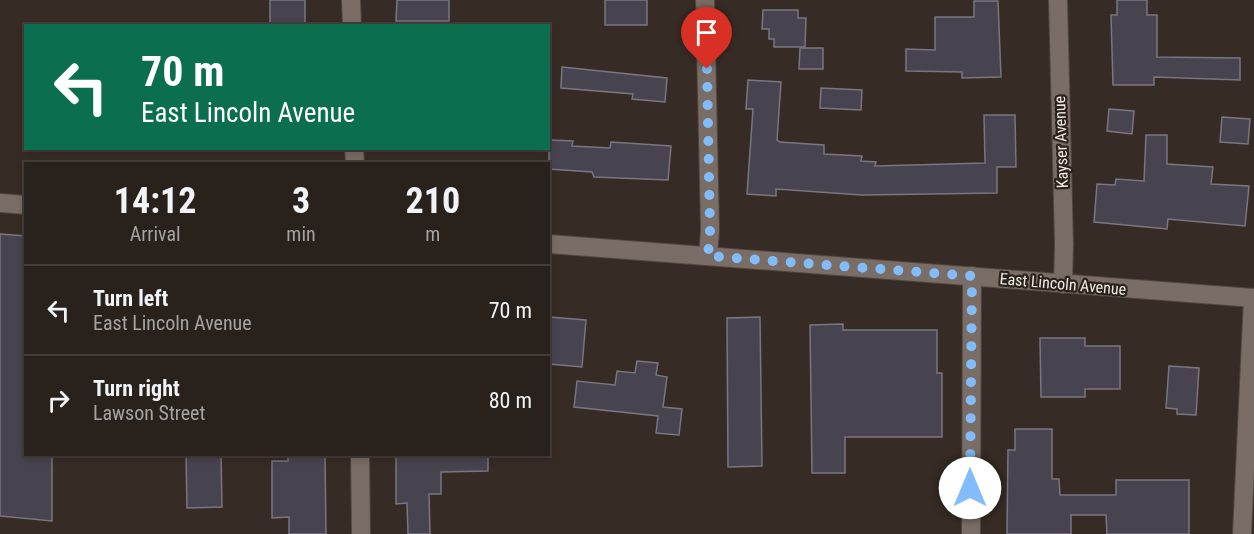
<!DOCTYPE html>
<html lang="en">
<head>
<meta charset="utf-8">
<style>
  body { margin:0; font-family:"Roboto Condensed",sans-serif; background:#342e29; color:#f1f3f6; height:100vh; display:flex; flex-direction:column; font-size:22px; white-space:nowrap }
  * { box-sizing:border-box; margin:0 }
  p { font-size:20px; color:#a5a3a3 }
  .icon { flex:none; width:33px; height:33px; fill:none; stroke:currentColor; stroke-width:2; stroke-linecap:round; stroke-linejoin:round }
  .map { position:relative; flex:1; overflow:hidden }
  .side { position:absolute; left:24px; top:162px; width:526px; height:294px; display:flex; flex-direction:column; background:#28211c; border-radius:0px; box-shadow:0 3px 9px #0003,0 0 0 2px #443e3b }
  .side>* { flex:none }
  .guide { position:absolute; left:24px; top:24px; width:526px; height:126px; border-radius:0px; box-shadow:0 3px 9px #0003,0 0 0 2px #443e3b; background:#0b6e4f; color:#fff; overflow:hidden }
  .pin { position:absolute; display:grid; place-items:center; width:51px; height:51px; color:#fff; margin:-62px -26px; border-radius:50% 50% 50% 0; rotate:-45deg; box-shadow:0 0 6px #0007 }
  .pin .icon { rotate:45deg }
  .me { position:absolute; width:66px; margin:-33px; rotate:0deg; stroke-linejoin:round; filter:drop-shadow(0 0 4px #0008) }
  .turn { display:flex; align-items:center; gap:21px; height:126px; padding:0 18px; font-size:27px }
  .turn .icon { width:78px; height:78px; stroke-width:2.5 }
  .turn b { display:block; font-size:42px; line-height:51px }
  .eta { display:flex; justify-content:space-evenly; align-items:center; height:102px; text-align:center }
  .eta b { font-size:36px; font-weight:700; line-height:42px }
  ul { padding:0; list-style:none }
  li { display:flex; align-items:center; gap:18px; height:90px; padding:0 18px; border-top:2px solid #443e3b }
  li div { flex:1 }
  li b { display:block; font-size:22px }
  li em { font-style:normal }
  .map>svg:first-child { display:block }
</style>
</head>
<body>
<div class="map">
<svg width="1254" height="534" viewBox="0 0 1254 534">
  <rect width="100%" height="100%" fill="#362c25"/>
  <g fill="#48444f" stroke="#797581" stroke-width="1.5">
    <rect x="270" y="0" width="35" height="26"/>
    <path d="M 397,0 L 449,0 L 449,21 L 396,21 Z"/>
    <rect x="605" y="0" width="42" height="25"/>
    <path d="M 1117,0 L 1147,0 L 1147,15 L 1157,15 L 1157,57 L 1240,58 L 1240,80 L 1154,77 L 1154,85 L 1113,85 L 1111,15 L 1117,15 Z"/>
    <path d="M 974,1 L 998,1 L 1001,77 L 962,78 L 962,72 L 906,71 L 906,49 L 935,50 L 935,17 L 974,17 Z"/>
    <path d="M 763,10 L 798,10 L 798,18 L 806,18 L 805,47 L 774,47 L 774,39 L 769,39 L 769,29 L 762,29 Z"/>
    <path d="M 800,48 L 823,48 L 823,69 L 799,69 Z"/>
    <path d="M 562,67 L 667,78 L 665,102 L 632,99 L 633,94 L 561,88 Z"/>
    <path d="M 748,80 L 781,82 L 777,140 L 780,142 L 824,145 L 824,154 L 862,156 L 861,161 L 876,162 L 875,166 L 985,163 L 984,115 L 1015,115 L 1016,167 L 997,167 L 997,193 L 862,195 L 776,189 L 776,196 L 747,194 L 753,109 L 746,109 Z"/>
    <path d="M 821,88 L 862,90 L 861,110 L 820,108 Z"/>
    <path d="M 1109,109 L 1134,111 L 1132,134 L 1107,131 Z"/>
    <path d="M 1222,117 L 1250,119 L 1248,144 L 1220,142 Z"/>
    <path d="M 1146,135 L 1167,135 L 1167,164 L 1213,167 L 1211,184 L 1249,186 L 1245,226 L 1168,219 L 1167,229 L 1094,222 L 1097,184 L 1115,185 L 1116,179 L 1144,181 Z"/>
    <path d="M 549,140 L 573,141 L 572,146 L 610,148 L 611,142 L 671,146 L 668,180 L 594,177 L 592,172 L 549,169 Z"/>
    <path d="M 0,234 L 26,236 L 26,454 L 52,454 L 52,521 L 0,516 Z"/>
    <path d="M 549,317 L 586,320 L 582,367 L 549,364 Z"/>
    <path d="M 760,317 L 762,466 L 728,467 L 727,318 Z"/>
    <path d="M 843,324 L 843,330 L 937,330 L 937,373 L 942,373 L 942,437 L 845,437 L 845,473 L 812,473 L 810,325 Z"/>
    <path d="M 1040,338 L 1085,338 L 1085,346 L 1120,346 L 1120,389 L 1085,389 L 1085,397 L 1041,397 Z"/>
    <path d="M 637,361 L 658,363 L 656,375 L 667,377 L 663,407 L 682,409 L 679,435 L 656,433 L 658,416 L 574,407 L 577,381 L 615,385 L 617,371 L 635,373 Z"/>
    <path d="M 1169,366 L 1199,368 L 1196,415 L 1177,414 L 1177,409 L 1166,408 Z"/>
    <path d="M 1015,429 L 1052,429 L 1052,479 L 1059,479 L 1060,495 L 1116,495 L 1116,480 L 1189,480 L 1189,534 L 1107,534 L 1106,515 L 1071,515 L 1071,534 L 1007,534 L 1008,450 L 1015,450 Z"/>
    <path d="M 186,454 L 221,454 L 222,507 L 187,508 Z"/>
    <path d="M 288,454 L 325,454 L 326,534 L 289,534 L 289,517 L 272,518 L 272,461 L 288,461 Z"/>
    <path d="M 396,454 L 488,454 L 488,471 L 441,472 L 441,494 L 429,494 L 430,534 L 408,534 L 407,503 L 396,504 Z"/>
  </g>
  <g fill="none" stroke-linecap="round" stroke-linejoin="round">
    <defs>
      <g id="street">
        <path d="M 351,0 L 352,26"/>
        <path d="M 705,0 L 710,230 L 708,256"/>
        <path d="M 1058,0 L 1064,244 L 1063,284"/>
        <path d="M 354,148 L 355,164"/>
        <path d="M 360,454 L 361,534"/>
        <path d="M 971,534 L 972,276"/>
        <path d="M 1242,534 L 1253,298"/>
      </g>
      <g id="secondary">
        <path d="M 0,203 L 26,205"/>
        <path d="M 549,244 L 1254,298"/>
      </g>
    </defs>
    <use href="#street" stroke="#504741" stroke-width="20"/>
    <use href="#secondary" stroke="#504741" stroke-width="20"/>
    <use href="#street" stroke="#796d65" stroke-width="18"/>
    <use href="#secondary" stroke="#796d65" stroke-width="18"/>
  </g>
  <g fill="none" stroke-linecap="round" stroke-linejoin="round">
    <path stroke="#82bcfa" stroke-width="10" stroke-dasharray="0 18" d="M 707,69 L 710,230 L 708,256 L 972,276 L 970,488"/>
  </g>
  <g text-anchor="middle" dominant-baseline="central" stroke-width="4.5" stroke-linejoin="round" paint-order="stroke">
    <g font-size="16" fill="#f0e9e4" stroke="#2c221c">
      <text transform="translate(1061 142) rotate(-92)">Kayser Avenue</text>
      <text transform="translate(1063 284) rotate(5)">East Lincoln Avenue</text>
    </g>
  </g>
</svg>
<div class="pin" style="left:707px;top:69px;background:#d93025"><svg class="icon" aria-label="arrive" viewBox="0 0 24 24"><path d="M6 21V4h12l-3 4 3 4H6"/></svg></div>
<svg class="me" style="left:970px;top:488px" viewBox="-20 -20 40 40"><circle r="19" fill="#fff"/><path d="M0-13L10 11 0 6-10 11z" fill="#82bcfa"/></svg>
<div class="guide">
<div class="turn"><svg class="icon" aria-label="left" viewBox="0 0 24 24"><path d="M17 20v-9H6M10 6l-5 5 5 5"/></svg><div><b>70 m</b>East Lincoln Avenue</div></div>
</div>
<section class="side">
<div class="eta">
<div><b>14:12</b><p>Arrival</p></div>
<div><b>3</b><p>min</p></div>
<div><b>210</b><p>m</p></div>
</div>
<ul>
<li><svg class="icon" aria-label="left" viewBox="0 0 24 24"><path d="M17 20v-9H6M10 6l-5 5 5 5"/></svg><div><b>Turn left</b><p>East Lincoln Avenue</p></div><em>70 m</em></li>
<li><svg class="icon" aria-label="right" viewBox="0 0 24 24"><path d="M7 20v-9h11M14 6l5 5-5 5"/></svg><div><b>Turn right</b><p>Lawson Street</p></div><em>80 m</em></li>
</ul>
</section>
</div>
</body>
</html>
